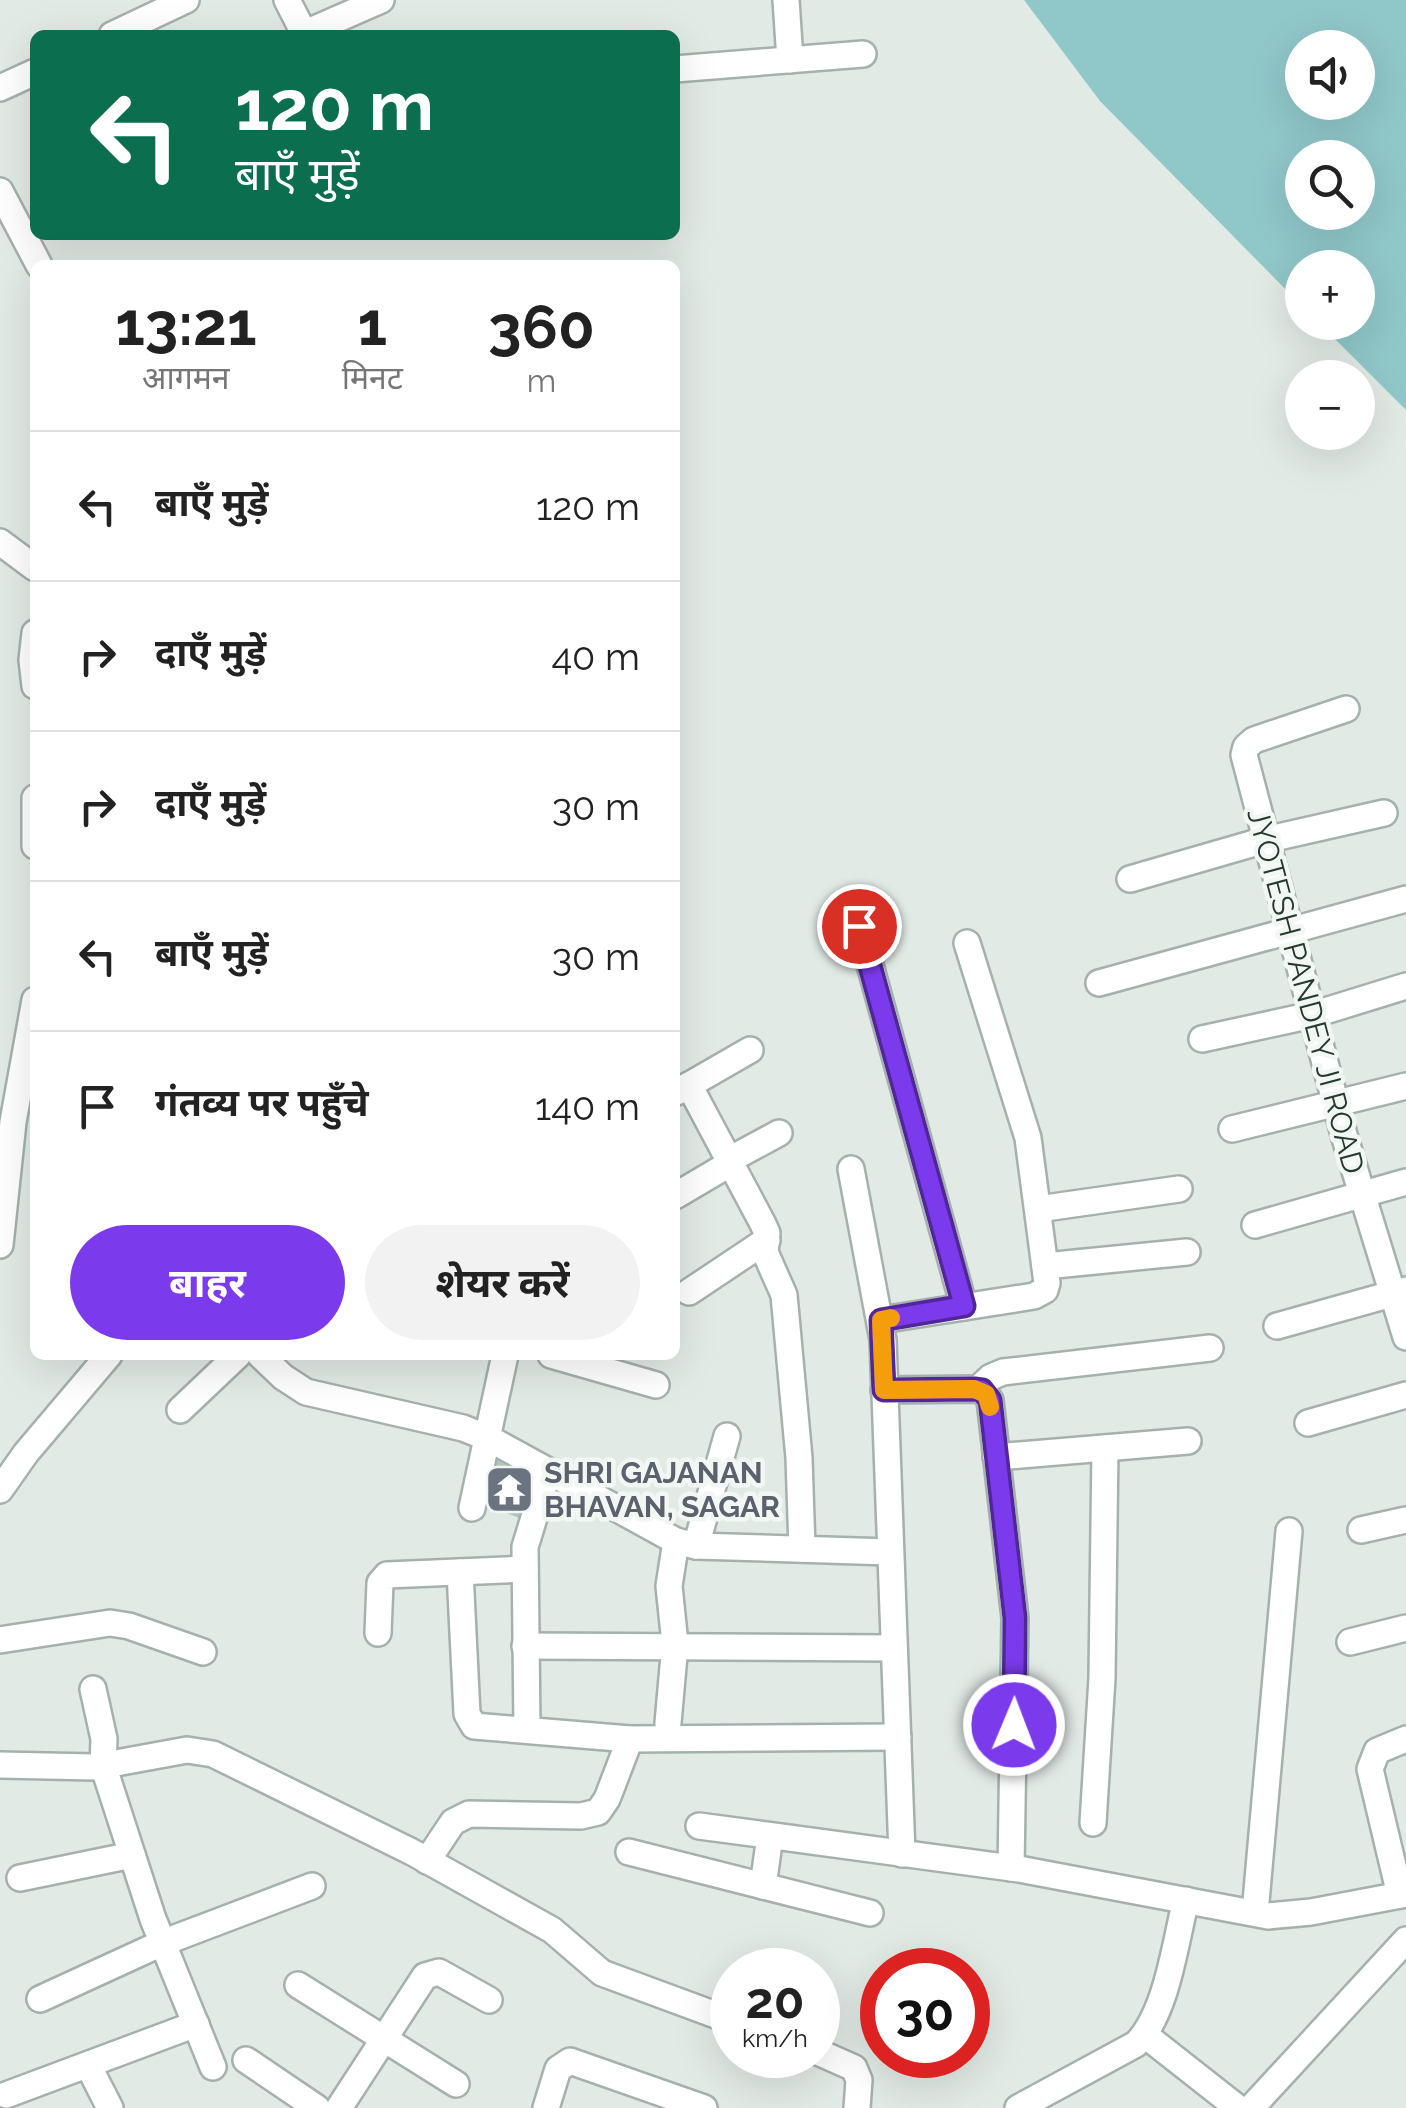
<!DOCTYPE html>
<html lang="hi">
<head>
<meta charset="utf-8">
<style>
  body { margin:0; font-family:Raleway,"Noto Sans Devanagari",sans-serif; background:#f2f2f2; color:#222; height:100vh; display:flex; flex-direction:column; font-size:38px; white-space:nowrap }
  * { box-sizing:border-box; margin:0 }
  p { font-size:32px; color:#767676 }
  .icon { flex:none; width:55px; height:55px; fill:none; stroke:currentColor; stroke-width:2; stroke-linecap:round; stroke-linejoin:round }
  .map { position:relative; flex:1; overflow:hidden }
  .drawer { position:absolute; left:30px; top:260px; width:650px; height:1100px; display:flex; flex-direction:column; background:#fff; border-radius:15px; box-shadow:0 10px 40px #0002 }
  .drawer>* { flex:none }
  .guide { position:absolute; left:30px; top:30px; width:650px; height:210px; border-radius:15px; box-shadow:0 10px 40px #0002; background:#0b6e4f; color:#fff; overflow:hidden }
  .buttons { position:absolute; left:1285px; top:30px; display:grid; gap:20px }
  .buttons a { display:grid; place-items:center; width:90px; height:90px; border-radius:50%; background:#fff; box-shadow:0 10px 40px #0002; font-size:50px }
  .speed { position:absolute; left:710px; top:1948px; display:flex; gap:20px; font-size:50px; font-weight:700; text-align:center }
  .speed>* { display:grid; place-content:center; width:130px; height:130px; border-radius:50%; background:#fff; box-shadow:0 10px 40px #0002; line-height:1 }
  .speed small { font-size:25px; font-weight:400 }
  .speed .limit { border:15px solid #d22; background:#fff; color:#111 }
  .pin { position:absolute; display:grid; place-items:center; width:85px; height:85px; color:#fff; margin:-42px; border:5px solid #fff; border-radius:50%; box-shadow:0 2px 10px #0007 }
  .me { position:absolute; width:110px; margin:-55px; rotate:1deg; stroke-linejoin:round; filter:drop-shadow(0 0 8px #0008) }
  .turn { display:flex; align-items:center; gap:35px; height:210px; padding:0 40px; font-size:45px }
  .turn .icon { width:130px; height:130px; stroke-width:2.5 }
  .turn b { display:block; font-size:70px; line-height:85px }
  .eta { display:flex; justify-content:space-evenly; align-items:center; height:170px; text-align:center }
  .eta b { font-size:60px; font-weight:700; line-height:70px }
  .cta { display:flex; gap:20px; margin-top:auto; padding:20px 40px }
  .cta a { flex:1; height:115px; border-radius:60px; background:#7c3aed; color:#fff; font-size:40px; font-weight:700; line-height:115px; text-align:center }
  .cta a+a { background:#f2f2f2; color:#222 }
  ul { padding:0; list-style:none }
  li { display:flex; align-items:center; gap:30px; height:150px; padding:0 40px; border-top:2px solid #e0e0e0 }
  li div { flex:1 }
  li b { display:block; font-size:38px }
  li em { font-style:normal }
  .map>svg:first-child { display:block }
</style>
</head>
<body>
<div class="map">
<svg width="1406" height="2108" viewBox="0 0 1406 2108">
  <rect width="100%" height="100%" fill="#e2eae6"/>
  <path fill="#90c7c9" fill-rule="evenodd" d="M 1024,0 L 1406,0 L 1406,410 L 1319,323 L 1358,322 L 1358,268 L 1302,268 L 1302,306 L 1100,101 ZM 1302,48 L 1358,48 L 1358,102 L 1302,102 ZM 1302,158 L 1358,158 L 1358,212 L 1302,212 Z"/>
  <path fill="#b8c5be" stroke="#b5c3bc" stroke-width="2.5" d="M 498,1462 L 529,1479 L 518,1516 L 489,1505 Z"/>
  <g fill="none" stroke-linecap="round" stroke-linejoin="round">
    <defs>
      <g id="minor">
        <path d="M 287,0 L 305,35"/>
        <path d="M 786,0 L 790,60"/>
        <path d="M 112,35 L 186,0"/>
        <path d="M 301,35 L 381,0"/>
        <path d="M 675,69 L 863,54"/>
        <path d="M 0,88 L 35,72"/>
        <path d="M 0,191 L 39,265"/>
        <path d="M 0,542 L 35,568"/>
        <path d="M 35,633 L 32,660 L 35,686"/>
        <path d="M 1346,709 L 1254,740 L 1246,747 L 1244,755 L 1344,1135 L 1406,1337"/>
        <path d="M 35,798 L 35,846"/>
        <path d="M 1130,879 L 1265,840 L 1384,813"/>
        <path d="M 859,925 L 964,1307"/>
        <path d="M 1099,983 L 1406,899"/>
        <path d="M 1202,1039 L 1312,1015 L 1406,986"/>
        <path d="M 689,1085 L 763,1224 L 767,1233 L 765,1252 L 784,1295 L 799,1458 L 802,1549"/>
        <path d="M 677,1092 L 750,1050"/>
        <path d="M 1232,1129 L 1406,1086"/>
        <path d="M 729,1160 L 779,1133"/>
        <path d="M 851,1169 L 883,1340 L 902,1854"/>
        <path d="M 675,1196 L 731,1163"/>
        <path d="M 1038,1209 L 1179,1189"/>
        <path d="M 1255,1225 L 1406,1182"/>
        <path d="M 0,1245 L 13,1122 L 35,1000"/>
        <path d="M 1045,1266 L 1187,1252"/>
        <path d="M 689,1292 L 767,1240"/>
        <path d="M 881,1320 L 1034,1296 L 1045,1290 L 1047,1283 L 1028,1138 L 967,943"/>
        <path d="M 1277,1326 L 1406,1290"/>
        <path d="M 260,1355 L 283,1377 L 306,1392 L 463,1428 L 488,1438 L 676,1541 L 696,1546 L 890,1552"/>
        <path d="M 551,1355 L 656,1385"/>
        <path d="M 978,1389 L 991,1377 L 1003,1372 L 1210,1348"/>
        <path d="M 884,1390 L 974,1389 L 982,1390 L 990,1400 L 1015,1618 L 1011,1868"/>
        <path d="M 180,1410 L 238,1355"/>
        <path d="M 1308,1423 L 1406,1395"/>
        <path d="M 996,1457 L 1188,1441"/>
        <path d="M 0,1490 L 26,1453 L 109,1355"/>
        <path d="M 472,1508 L 505,1355"/>
        <path d="M 1361,1530 L 1406,1520"/>
        <path d="M 696,1546 L 727,1436"/>
        <path d="M 460,1572 L 467,1714 L 474,1726 L 630,1739 L 898,1737"/>
        <path d="M 378,1633 L 380,1583 L 387,1575 L 525,1569"/>
        <path d="M 0,1640 L 110,1623 L 129,1626 L 203,1652"/>
        <path d="M 1350,1642 L 1406,1628"/>
        <path d="M 525,1646 L 894,1648"/>
        <path d="M 93,1689 L 104,1739 L 103,1765 L 153,1919 L 213,2067"/>
        <path d="M 668,1723 L 675,1644 L 669,1586 L 676,1541"/>
        <path d="M 527,1728 L 525,1547 L 548,1472"/>
        <path d="M 0,1765 L 94,1767 L 187,1750 L 213,1754 L 412,1852 L 552,1930 L 602,1973 L 732,2021"/>
        <path d="M 1093,1823 L 1102,1678 L 1105,1448"/>
        <path d="M 699,1826 L 1019,1869 L 1268,1916 L 1311,1912 L 1406,1894"/>
        <path d="M 629,1852 L 870,1913"/>
        <path d="M 427,1861 L 453,1822 L 469,1814 L 581,1816 L 598,1812 L 607,1799 L 630,1739"/>
        <path d="M 20,1878 L 132,1855"/>
        <path d="M 763,1886 L 770,1836"/>
        <path d="M 1400,1895 L 1370,1769 L 1377,1751 L 1406,1739"/>
        <path d="M 1255,1913 L 1289,1531"/>
        <path d="M 298,1985 L 456,2084"/>
        <path d="M 40,1999 L 162,1943 L 312,1886"/>
        <path d="M 1145,2035 L 1238,2108"/>
        <path d="M 818,2052 L 854,2068 L 859,2080 L 857,2108"/>
        <path d="M 246,2060 L 317,2108"/>
        <path d="M 88,2065 L 110,2108"/>
        <path d="M 6,2095 L 196,2024"/>
        <path d="M 339,2108 L 425,1976 L 439,1972 L 489,2000"/>
        <path d="M 546,2108 L 558,2069 L 570,2061 L 704,2108"/>
        <path d="M 1018,2108 L 1136,2044 C 1167,2013 1175,1943 1186,1900"/>
        <path d="M 1251,2108 L 1406,1940"/>
      </g>
    </defs>
    <use href="#minor" stroke="#a5b1ac" stroke-width="30"/>
    <use href="#minor" stroke="#fff" stroke-width="25"/>
  </g>
  <g fill="none" stroke-linecap="round" stroke-linejoin="round">
    <defs>
      <path id="route" d="M 859,926 L 964,1306 L 881,1320 L 884,1390 L 974,1389 L 982,1390 L 990,1400 L 1015,1618 L 1014,1725"/>
    </defs>
    <use href="#route" stroke="#51269a" stroke-width="25"/>
    <use href="#route" stroke="#7c3aed" stroke-width="18"/>
    <path stroke="#f59e0b" stroke-width="18" d="M 891,1318 L 881,1320 L 884,1390 L 974,1389 L 986,1394 L 990,1407"/>
  </g>
  <defs>
    <symbol id="temple-square" viewBox="-11 -11 22 22"><rect x="-9" y="-9" width="18" height="18" rx="4" fill="#6b7280" stroke="#f2f7f4"/><path d="M0-6L5-2H3V0L6.5 2.5H4V6H1.5V3h-3V6H-4V2.5H-6.5L-3 0V-2H-5Z" fill="#fff"/></symbol>
  </defs>
  <g fill-rule="evenodd">
    <use href="#temple-square" x="482" y="1462" width="55" height="55"/>
  </g>
  <g text-anchor="middle" dominant-baseline="central" stroke-width="9" stroke-linejoin="round" paint-order="stroke">
    <g font-size="30" fill="#243931" stroke="#f2f7f4">
      <text transform="translate(1306 991) rotate(75)">JYOTESH PANDEY JI ROAD</text>
    </g>
    <g font-size="30" font-weight="bold" fill="#5b616d" stroke="#f2f7f4" text-anchor="start">
      <text x="544" y="1472">SHRI GAJANAN<tspan x="544" dy="34">BHAVAN, SAGAR</tspan></text>
    </g>
  </g>
</svg>
<div class="buttons">
<a><svg class="icon" aria-label="sound" viewBox="0 0 24 24"><path d="M4 9h4l5-4v14l-5-4H4zM17 9q2 3 0 6"/></svg></a>
<a><svg class="icon" aria-label="search" viewBox="0 0 24 24"><circle cx="10" cy="10" r="6"/><path d="M15 15l6 6"/></svg></a>
<a>+</a>
<a>−</a>
</div>
<div class="speed"><div>20<small>km/h</small></div><div class="limit">30</div></div>
<div class="pin" style="left:859px;top:926px;background:#d93025"><svg class="icon" aria-label="arrive" viewBox="0 0 24 24"><path d="M6 21V4h12l-3 4 3 4H6"/></svg></div>
<svg class="me" style="left:1014px;top:1725px" viewBox="-20 -20 40 40"><circle r="17" fill="#7c3aed" stroke="#fff" stroke-width="3"/><path d="M0-11L8 9 0 5-8 9z" fill="#fff"/></svg>
<div class="guide">
<div class="turn"><svg class="icon" aria-label="left" viewBox="0 0 24 24"><path d="M17 20v-9H6M10 6l-5 5 5 5"/></svg><div><b>120 m</b>बाएँ मुड़ें</div></div>
</div>
<section class="drawer">
<div class="eta">
<div><b>13:21</b><p>आगमन</p></div>
<div><b>1</b><p>मिनट</p></div>
<div><b>360</b><p>m</p></div>
</div>
<ul>
<li><svg class="icon" aria-label="left" viewBox="0 0 24 24"><path d="M17 20v-9H6M10 6l-5 5 5 5"/></svg><div><b>बाएँ मुड़ें</b></div><em>120 m</em></li>
<li><svg class="icon" aria-label="right" viewBox="0 0 24 24"><path d="M7 20v-9h11M14 6l5 5-5 5"/></svg><div><b>दाएँ मुड़ें</b></div><em>40 m</em></li>
<li><svg class="icon" aria-label="right" viewBox="0 0 24 24"><path d="M7 20v-9h11M14 6l5 5-5 5"/></svg><div><b>दाएँ मुड़ें</b></div><em>30 m</em></li>
<li><svg class="icon" aria-label="left" viewBox="0 0 24 24"><path d="M17 20v-9H6M10 6l-5 5 5 5"/></svg><div><b>बाएँ मुड़ें</b></div><em>30 m</em></li>
<li><svg class="icon" aria-label="arrive" viewBox="0 0 24 24"><path d="M6 21V4h12l-3 4 3 4H6"/></svg><div><b>गंतव्य पर पहुँचे</b></div><em>140 m</em></li>
</ul>
<div class="cta"><a>बाहर</a><a>शेयर करें</a></div>
</section>
</div>
</body>
</html>
